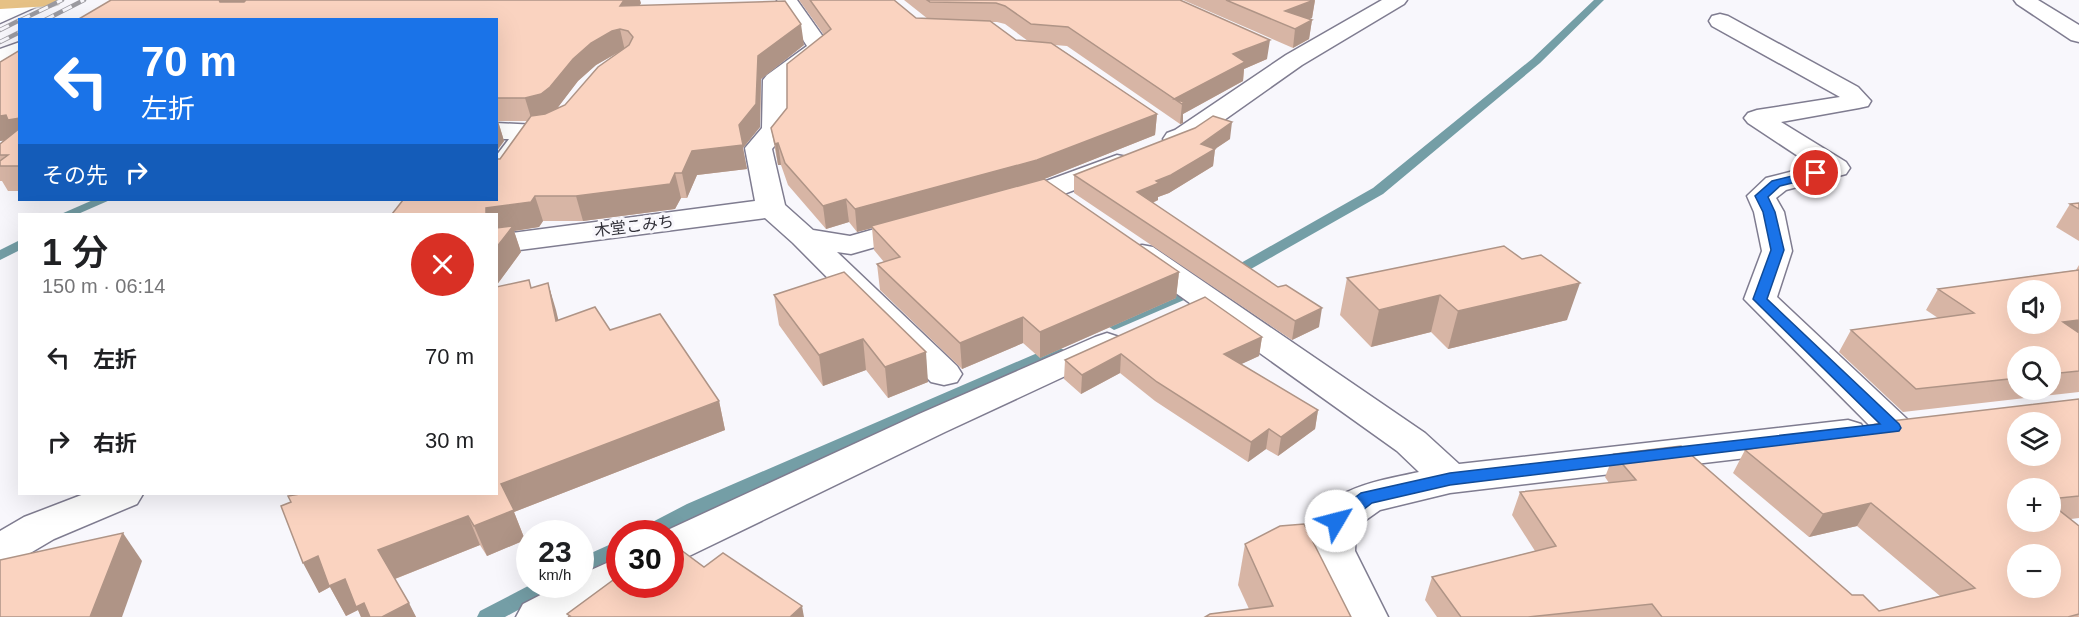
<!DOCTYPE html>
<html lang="ja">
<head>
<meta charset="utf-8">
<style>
  body { margin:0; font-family:Arial,"Noto Sans JP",sans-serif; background:#f2f2f2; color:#202124; height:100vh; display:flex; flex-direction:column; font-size:22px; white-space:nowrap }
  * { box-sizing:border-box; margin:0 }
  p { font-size:20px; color:#757577 }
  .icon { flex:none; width:33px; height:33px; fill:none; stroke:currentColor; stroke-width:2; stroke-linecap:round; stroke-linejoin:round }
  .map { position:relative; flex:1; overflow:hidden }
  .panel { position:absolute; left:18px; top:213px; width:480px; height:282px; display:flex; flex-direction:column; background:#fff; border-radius:0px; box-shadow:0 6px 24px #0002 }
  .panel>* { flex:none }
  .top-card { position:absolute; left:18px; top:18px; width:480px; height:183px; border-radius:0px; box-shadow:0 6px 24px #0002; background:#1a73e8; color:#fff; overflow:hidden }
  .tools { position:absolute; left:2007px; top:280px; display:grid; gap:12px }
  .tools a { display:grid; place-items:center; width:54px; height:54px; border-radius:50%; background:#fff; box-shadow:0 6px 24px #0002; font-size:30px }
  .speed { position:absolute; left:516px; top:520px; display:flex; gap:12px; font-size:30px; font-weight:700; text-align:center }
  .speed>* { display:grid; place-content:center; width:78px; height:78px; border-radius:50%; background:#fff; box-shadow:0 6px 24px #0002; line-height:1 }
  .speed small { font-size:15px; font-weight:400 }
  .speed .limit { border:9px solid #d22; background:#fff; color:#111 }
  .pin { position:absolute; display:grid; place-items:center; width:51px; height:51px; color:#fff; margin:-26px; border:3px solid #fff; border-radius:50%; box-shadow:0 2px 6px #0007 }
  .me { position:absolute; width:66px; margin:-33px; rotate:53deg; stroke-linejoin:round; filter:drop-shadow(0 0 4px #0008) }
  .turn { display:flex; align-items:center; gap:21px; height:126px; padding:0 24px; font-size:27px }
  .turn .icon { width:78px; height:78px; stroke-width:2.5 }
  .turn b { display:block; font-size:42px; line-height:51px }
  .then { display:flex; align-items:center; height:57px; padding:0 24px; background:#0003; gap:12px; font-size:22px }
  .round { display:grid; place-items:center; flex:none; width:63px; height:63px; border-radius:32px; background:#f2f2f2 }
  .summary { display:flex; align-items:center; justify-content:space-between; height:102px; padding:0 24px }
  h1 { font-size:36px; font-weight:600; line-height:45px }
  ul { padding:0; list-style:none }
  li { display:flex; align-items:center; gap:18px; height:84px; padding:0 24px }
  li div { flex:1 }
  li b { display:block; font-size:22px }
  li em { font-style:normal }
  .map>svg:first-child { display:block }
</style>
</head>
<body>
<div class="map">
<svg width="2079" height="617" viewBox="0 0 2079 617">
  <rect width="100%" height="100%" fill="#f8f7fc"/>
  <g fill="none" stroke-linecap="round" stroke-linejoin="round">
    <g fill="#749ea6" fill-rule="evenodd">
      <path d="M 1594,0 L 1604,0 L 1540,63 L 1383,194 L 1235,278 L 1225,278 L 1223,275 L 1225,272 L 1373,188 L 1532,59 Z"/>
      <path d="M 93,200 L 110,200 L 78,214 L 61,214 Z"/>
      <path d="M 20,240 L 20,250 L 0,260 L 0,250 Z"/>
      <path d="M 1200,284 L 1205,285 L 1207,288 L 1205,291 L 1119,328 L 1114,330 L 1106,325 L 1109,322 Z"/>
      <path d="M 1056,345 L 1064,350 L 1062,353 L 701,514 L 662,534 L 636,534 L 639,529 L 687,504 Z"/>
      <path d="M 620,540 L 620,556 L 580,574 L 580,558 Z"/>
      <path d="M 530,585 L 556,585 L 553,591 L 505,617 L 477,617 L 480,611 Z"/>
    </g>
    <defs>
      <g id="minor">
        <path d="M 18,0 L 43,1 L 40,5 L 0,23 L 0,9 Z"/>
        <path d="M 777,0 L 797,0 L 831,48 L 787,83 L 788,129 L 772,149 L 785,205 L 813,230 L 850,236 L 917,217 L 928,220 L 932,226 L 928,232 L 851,254 L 837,252 L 957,366 L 962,374 L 957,382 L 944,385 L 931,382 L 793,243 L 765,218 L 496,253 L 496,235 L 755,201 L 745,148 L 762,128 L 763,80 L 767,75 L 807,46 Z"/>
        <path d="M 1382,0 L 1407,0 L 1404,4 L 1302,65 L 1193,142 L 1176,147 L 1167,145 L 1163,139 L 1167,133 L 1175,130 L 1286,55 Z"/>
        <path d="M 2014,0 L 2038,0 L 2079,25 L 2079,42 L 2071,40 L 2017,4 Z"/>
        <path d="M 1720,14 L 1728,16 L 1858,87 L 1871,101 L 1868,106 L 1859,108 L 1781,122 L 1846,162 L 1850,168 L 1846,174 L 1786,190 L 1776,198 L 1784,212 L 1792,251 L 1777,297 L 1907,419 L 1913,428 L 1907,437 L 1894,441 L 1881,437 L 1744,299 L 1762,251 L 1754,212 L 1747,196 L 1766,178 L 1813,166 L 1748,123 L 1744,118 L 1748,113 L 1757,110 L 1840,97 L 1712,26 L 1709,21 L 1712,16 Z"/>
        <path d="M 20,42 L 20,58 L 0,65 L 0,49 Z"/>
        <path d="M 496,123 L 537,125 L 541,131 L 506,182 L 496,184 L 496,156 L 509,139 L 496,139 Z"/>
        <path d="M 1117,155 L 1127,157 L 1131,163 L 1127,169 C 1097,180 1032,212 1003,205 L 999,199 L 1003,193 L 1038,184 Z"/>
        <path d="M 1142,245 L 1153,247 L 1425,433 L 1459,464 L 1848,420 L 1861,424 L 1867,433 L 1861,442 L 1848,446 L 1450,493 L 1380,510 L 1356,527 L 1355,551 L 1388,617 L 1342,617 C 1335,602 1314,564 1313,550 C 1307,489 1375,482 1419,472 L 1397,451 L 1131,261 L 1127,254 L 1131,247 Z"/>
        <path d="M 1107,333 L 1119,337 L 1124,344 L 1119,351 L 945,432 L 685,558 L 670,563 L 670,534 L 659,534 L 919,414 L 1095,337 Z"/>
        <path d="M 84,494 L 143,494 L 137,504 L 54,539 L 15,562 L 0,567 L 0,531 L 24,517 Z"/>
        <path d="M 620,557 L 620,585 L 635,586 L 578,617 L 516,617 L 523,604 L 560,585 L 580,585 L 580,575 Z"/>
      </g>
      <path id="major" d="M 0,0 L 61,0 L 58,4 L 51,6 L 0,9 Z"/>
    </defs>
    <use href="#minor" stroke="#7f7c90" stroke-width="3"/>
    <use href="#major" stroke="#d2d1d3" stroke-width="3"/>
    <use href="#minor" fill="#fff" fill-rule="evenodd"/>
    <use href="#major" fill="#e6c185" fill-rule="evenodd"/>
    <defs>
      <g id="rail">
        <path d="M 21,20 L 62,0"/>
        <path d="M 45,20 L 84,0"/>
        <path d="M 0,30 L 20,20"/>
        <path d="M 0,42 L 20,32"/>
      </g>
    </defs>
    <use href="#rail" stroke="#9c9ba1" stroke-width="4.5"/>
    <use href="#rail" stroke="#f8f7fc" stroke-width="3" stroke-dasharray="10" stroke-linecap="butt"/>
  </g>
  <g fill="#d7b5a5" fill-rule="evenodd">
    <path d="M 799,0 L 894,0 L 916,18 L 928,19 L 904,0 L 1180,0 L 1267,59 L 1244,69 L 1243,81 L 1183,114 L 1183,123 L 1180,124 L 1067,46 L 1055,45 L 1157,114 L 1155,135 L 1044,179 L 1179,272 L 1176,298 L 1040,358 L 1023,343 L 962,369 L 880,290 L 877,264 L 884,262 L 874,250 L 872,228 L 857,232 L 849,222 L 826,229 L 788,185 L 781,165 L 778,165 L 771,128 L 787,108 L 824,35 ZM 990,22 L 997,22 L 1005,24 L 1028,41 L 1016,40 Z"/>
    <path d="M 1183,0 L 1315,0 L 1312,18 L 1309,19 L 1312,20 L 1309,39 L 1293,48 Z"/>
    <path d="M 641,3 L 640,5 L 804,45 L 761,79 L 760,127 L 743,148 L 747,169 L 697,175 L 687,198 L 681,198 L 675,209 L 583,221 L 543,221 L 539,227 L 514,231 L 521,252 L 496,286 L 496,200 L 500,159 L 527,121 L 498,121 L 504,141 L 496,152 L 496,20 ZM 617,53 L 618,53 L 565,105 L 557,108 L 578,81 L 596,65 Z"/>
    <path d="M 20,50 L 20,191 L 8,191 L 2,181 L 0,181 L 0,144 L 4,140 L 0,141 L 0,62 Z"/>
    <path d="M 1230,139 L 1215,149 L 1213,166 L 1169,193 L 1158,197 L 1158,200 L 1153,203 L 1319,327 L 1292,340 L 1074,193 L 1074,175 Z"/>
    <path d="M 2079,203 L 2079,241 L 2056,227 L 2070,204 Z"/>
    <path d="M 1504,246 L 1567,320 L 1448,349 L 1431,332 L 1371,347 L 1340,315 L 1347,278 Z"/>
    <path d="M 2079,265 L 2079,392 L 1903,412 L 1839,352 L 1851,330 L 1938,318 L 1926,310 L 1938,289 L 2076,270 ZM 2018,357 L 2050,357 L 2050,390 L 2018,390 Z"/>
    <path d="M 844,272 L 928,382 L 888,398 L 866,370 L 823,386 L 779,325 L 774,295 Z"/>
    <path d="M 548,283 L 558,320 L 610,330 L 719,401 L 725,430 L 514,512 L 525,540 L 487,556 L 480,545 L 395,579 L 416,617 L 361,617 L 358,610 L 346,616 L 330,587 L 319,593 L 291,502 L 496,494 L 531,288 Z"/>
    <path d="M 1262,337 L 1259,356 L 1241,364 L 1318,410 L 1315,429 L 1278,456 L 1266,449 L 1248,462 L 1155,401 L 1120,373 L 1081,394 L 1064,379 L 1065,360 Z"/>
    <path d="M 2079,399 L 2079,518 L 2071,519 L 2079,617 L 1437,617 L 1425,600 L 1432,577 L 1535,551 L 1512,515 L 1520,492 L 1609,483 L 1605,477 L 1614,454 L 1879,611 L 1940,596 L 1857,526 L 1809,537 L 1733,473 L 1745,450 ZM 2050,489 L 2050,522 L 2018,522 Z"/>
    <path d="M 1245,544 L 1351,617 L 1249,609 L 1238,585 Z"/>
  </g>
  <g fill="#af9486">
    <path d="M 218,0 L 249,0 L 227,20 Z"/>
    <path d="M 624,0 L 640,0 L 641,3 L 625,26 L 620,6 Z"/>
    <path d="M 1315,0 L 1312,18 L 1289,27 L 1285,11 Z"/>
    <path d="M 1312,20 L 1309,39 L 1293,48 L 1295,29 Z"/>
    <path d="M 801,24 L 804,45 L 761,79 L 760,127 L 743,148 L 747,169 L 697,175 L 687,198 L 682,173 L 692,151 L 739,125 L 758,56 Z"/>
    <path d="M 620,29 L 625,51 L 617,53 L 596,65 L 578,81 L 556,110 L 532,121 L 525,98 L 591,43 L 612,31 Z"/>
    <path d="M 1270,40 L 1267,59 L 1244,69 L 1243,81 L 1183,114 L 1183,123 L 1180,124 L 1182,104 L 1174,99 L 1233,54 Z"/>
    <path d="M 1157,114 L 1155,135 L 1037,182 L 871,226 L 872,228 L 857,232 L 855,209 Z"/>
    <path d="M 6,115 L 20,118 L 20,139 L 0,141 L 0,116 Z"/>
    <path d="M 497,118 L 504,141 L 496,152 L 496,119 Z"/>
    <path d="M 1232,122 L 1230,139 L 1215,149 L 1213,166 L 1169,193 L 1158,197 L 1158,200 L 1136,210 L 1137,192 L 1156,181 L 1201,144 Z"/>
    <path d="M 778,143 L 781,165 L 778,165 L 775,144 Z"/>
    <path d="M 675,173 L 681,198 L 675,209 L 583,221 L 576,196 Z"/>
    <path d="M 535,196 L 543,221 L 539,227 L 514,231 L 521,252 L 496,286 L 496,214 L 486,214 L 486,208 Z"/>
    <path d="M 846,199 L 849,222 L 826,229 L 823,206 Z"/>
    <path d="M 1179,272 L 1176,298 L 1040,358 L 1040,332 Z"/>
    <path d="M 548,283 L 556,310 L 565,348 L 556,321 Z"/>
    <path d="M 1580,283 L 1567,320 L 1448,349 L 1458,311 Z"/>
    <path d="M 1440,295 L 1431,332 L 1371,347 L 1379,310 Z"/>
    <path d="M 1322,308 L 1319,327 L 1292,340 L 1295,321 Z"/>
    <path d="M 1023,317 L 1023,343 L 962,369 L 960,343 Z"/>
    <path d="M 2079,320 L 2079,339 L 2063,322 Z"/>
    <path d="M 1262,337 L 1259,356 L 1222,373 L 1224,354 Z"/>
    <path d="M 863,339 L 866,370 L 823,386 L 819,355 Z"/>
    <path d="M 926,352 L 928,382 L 888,398 L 885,367 Z"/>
    <path d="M 1121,354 L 1120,373 L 1081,394 L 1082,375 Z"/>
    <path d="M 719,401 L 725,430 L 514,512 L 525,540 L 487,556 L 474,526 L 501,484 Z"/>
    <path d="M 1318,410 L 1315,429 L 1278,456 L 1281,437 Z"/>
    <path d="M 1269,429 L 1266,449 L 1248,462 L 1251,442 Z"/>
    <path d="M 1871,503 L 1857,526 L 1809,537 L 1823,514 Z"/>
    <path d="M 468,516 L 480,545 L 392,580 L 378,550 Z"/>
    <path d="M 123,533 L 142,561 L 122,617 L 90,617 Z"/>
    <path d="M 318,556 L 345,579 L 364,603 L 371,617 L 361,617 L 358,610 L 346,616 L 330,587 L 319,593 L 303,563 Z"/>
    <path d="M 409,603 L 416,617 L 382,617 Z"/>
    <path d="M 802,606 L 804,617 L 790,617 Z"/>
  </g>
  <g fill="#fad3c0" stroke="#af9486" stroke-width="1.5" fill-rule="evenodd">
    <path d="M 111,0 L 219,0 L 220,2 L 244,2 L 246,0 L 624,0 L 620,6 L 785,1 L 801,24 L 758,56 L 756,104 L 739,125 L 743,145 L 692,151 L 682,173 L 675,173 L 670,184 L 576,196 L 535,196 L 531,202 L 486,208 L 486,214 L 392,214 L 403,200 L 496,200 L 496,159 L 500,159 L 531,116 L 545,114 L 565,105 L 598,67 L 629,45 L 633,37 L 628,31 L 620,29 L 612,31 L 591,43 L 573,59 L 550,87 L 541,94 L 525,98 L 496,98 L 496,20 L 77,20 Z"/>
    <path d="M 810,0 L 894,0 L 916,18 L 990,21 L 1016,40 L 1051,43 L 1157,114 L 1037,160 L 855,209 L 846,199 L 823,206 L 785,163 L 778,143 L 775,144 L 771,128 L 787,108 L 787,64 L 831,29 Z"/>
    <path d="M 927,0 L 1180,0 L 1270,40 L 1233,54 L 1245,62 L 1174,99 L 1184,102 L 1182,104 L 1068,27 L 1031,24 L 1005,6 L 996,3 L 930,2 Z"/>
    <path d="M 1226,0 L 1314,0 L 1285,11 L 1312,20 L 1295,29 Z"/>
    <path d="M 20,50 L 20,118 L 8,120 L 6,115 L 0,116 L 0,62 Z"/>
    <path d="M 1213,116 L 1232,122 L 1201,144 L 1215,149 L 1171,175 L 1156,181 L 1159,183 L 1137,192 L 1278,287 L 1286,285 L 1322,308 L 1295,321 L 1074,175 L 1195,128 Z"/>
    <path d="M 20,128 L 20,166 L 0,166 L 0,161 L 8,155 L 0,155 L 0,144 Z"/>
    <path d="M 1044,179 L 1179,272 L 1040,332 L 1023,317 L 960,343 L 877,264 L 900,257 L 871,226 Z"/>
    <path d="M 2079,203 L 2079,209 L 2070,204 Z"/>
    <path d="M 513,226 L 496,248 L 496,228 Z"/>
    <path d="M 1504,246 L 1522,259 L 1541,255 L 1580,283 L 1458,311 L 1440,295 L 1379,310 L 1347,278 Z"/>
    <path d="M 2079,270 L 2079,320 L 2063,322 L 2079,333 L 2079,371 L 2050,374 L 2050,357 L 2018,357 L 2018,378 L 1916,389 L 1851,330 L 1974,313 L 1938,289 ZM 2018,291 L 2050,291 L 2050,324 L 2018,324 Z"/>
    <path d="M 844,272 L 926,352 L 885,367 L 863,339 L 819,355 L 774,295 Z"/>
    <path d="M 529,280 L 531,288 L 548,283 L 556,321 L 595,307 L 610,330 L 660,314 L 719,401 L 501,484 L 514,510 L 474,526 L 468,516 L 378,550 L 409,603 L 382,617 L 370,617 L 364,603 L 356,607 L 345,579 L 329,586 L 318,556 L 303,563 L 281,506 L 291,502 L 288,496 L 300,494 L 496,494 L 496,287 Z"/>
    <path d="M 1205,297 L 1262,337 L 1224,354 L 1318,410 L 1281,437 L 1269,429 L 1251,442 L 1157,382 L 1121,354 L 1082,375 L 1065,360 Z"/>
    <path d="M 2079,399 L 2079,496 L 2050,499 L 2050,489 L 2018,489 L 2018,522 L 2050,522 L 2050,503 L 2079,526 L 2079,614 L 2068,617 L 1662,617 L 1652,604 L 1528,617 L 1461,617 L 1432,577 L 1556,546 L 1520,492 L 1636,480 L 1614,454 L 1681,446 L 1852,595 L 1863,595 L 1879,611 L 1975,588 L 1871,503 L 1823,514 L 1745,450 L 1891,421 ZM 2018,423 L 2050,423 L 2050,456 L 2018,456 ZM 2018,555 L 2050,555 L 2050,588 L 2018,588 Z"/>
    <path d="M 1304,524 L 1351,617 L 1205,617 L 1210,614 L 1273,606 L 1245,544 L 1280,526 Z"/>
    <path d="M 123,533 L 90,617 L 0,617 L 0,560 Z"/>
    <path d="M 673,544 L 704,567 L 723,553 L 802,606 L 790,617 L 568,617 L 570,616 L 567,614 L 620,575 L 620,585 L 670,585 L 670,546 Z"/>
  </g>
  <path fill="#1a73e8" stroke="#114b97" stroke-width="1.5" d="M 1816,170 L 1822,173 L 1820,176 L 1780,186 L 1768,197 L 1775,212 L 1784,250 L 1767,299 L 1899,424 L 1901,428 L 1899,431 L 1450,485 L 1372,503 L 1342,526 L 1336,527 L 1330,526 L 1327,521 L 1330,517 L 1361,493 L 1450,473 L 1880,424 L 1753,299 L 1771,250 L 1763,212 L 1755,196 L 1772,181 Z"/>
  <g text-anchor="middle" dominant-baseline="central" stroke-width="6" stroke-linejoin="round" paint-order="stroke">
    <g font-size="16" fill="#313038" stroke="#f8f7fc">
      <text transform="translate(634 226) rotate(-7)">木堂こみち</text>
    </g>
  </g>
</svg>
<div class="tools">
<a><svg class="icon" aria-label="sound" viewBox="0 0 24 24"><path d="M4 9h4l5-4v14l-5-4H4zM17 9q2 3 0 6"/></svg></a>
<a><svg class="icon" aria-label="search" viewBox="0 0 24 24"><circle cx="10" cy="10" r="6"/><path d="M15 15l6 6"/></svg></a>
<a><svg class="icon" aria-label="layers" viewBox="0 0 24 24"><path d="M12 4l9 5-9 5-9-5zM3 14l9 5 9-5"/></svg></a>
<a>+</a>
<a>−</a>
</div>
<div class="speed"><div>23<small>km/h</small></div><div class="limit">30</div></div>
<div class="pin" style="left:1816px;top:173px;background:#d93025"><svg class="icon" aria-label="arrive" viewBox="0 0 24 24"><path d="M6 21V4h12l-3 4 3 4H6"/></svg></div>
<svg class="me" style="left:1336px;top:521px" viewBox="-20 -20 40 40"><circle r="19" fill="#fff"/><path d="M0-13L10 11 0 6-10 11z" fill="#1a73e8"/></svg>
<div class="top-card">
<div class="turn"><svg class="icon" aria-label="left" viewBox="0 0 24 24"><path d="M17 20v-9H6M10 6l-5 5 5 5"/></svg><div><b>70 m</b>左折</div></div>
<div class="then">その先<svg class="icon" aria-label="right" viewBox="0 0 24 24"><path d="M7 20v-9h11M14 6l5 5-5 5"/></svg></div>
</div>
<section class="panel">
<div class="summary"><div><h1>1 分</h1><p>150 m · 06:14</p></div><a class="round" style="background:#d93025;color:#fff"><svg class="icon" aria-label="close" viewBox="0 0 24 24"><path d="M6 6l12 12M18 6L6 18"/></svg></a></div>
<ul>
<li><svg class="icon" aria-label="left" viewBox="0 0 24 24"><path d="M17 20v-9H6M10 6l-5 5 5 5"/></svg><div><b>左折</b></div><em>70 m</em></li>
<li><svg class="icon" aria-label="right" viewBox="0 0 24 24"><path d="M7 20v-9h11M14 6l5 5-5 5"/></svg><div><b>右折</b></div><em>30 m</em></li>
</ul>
</section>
</div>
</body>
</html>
